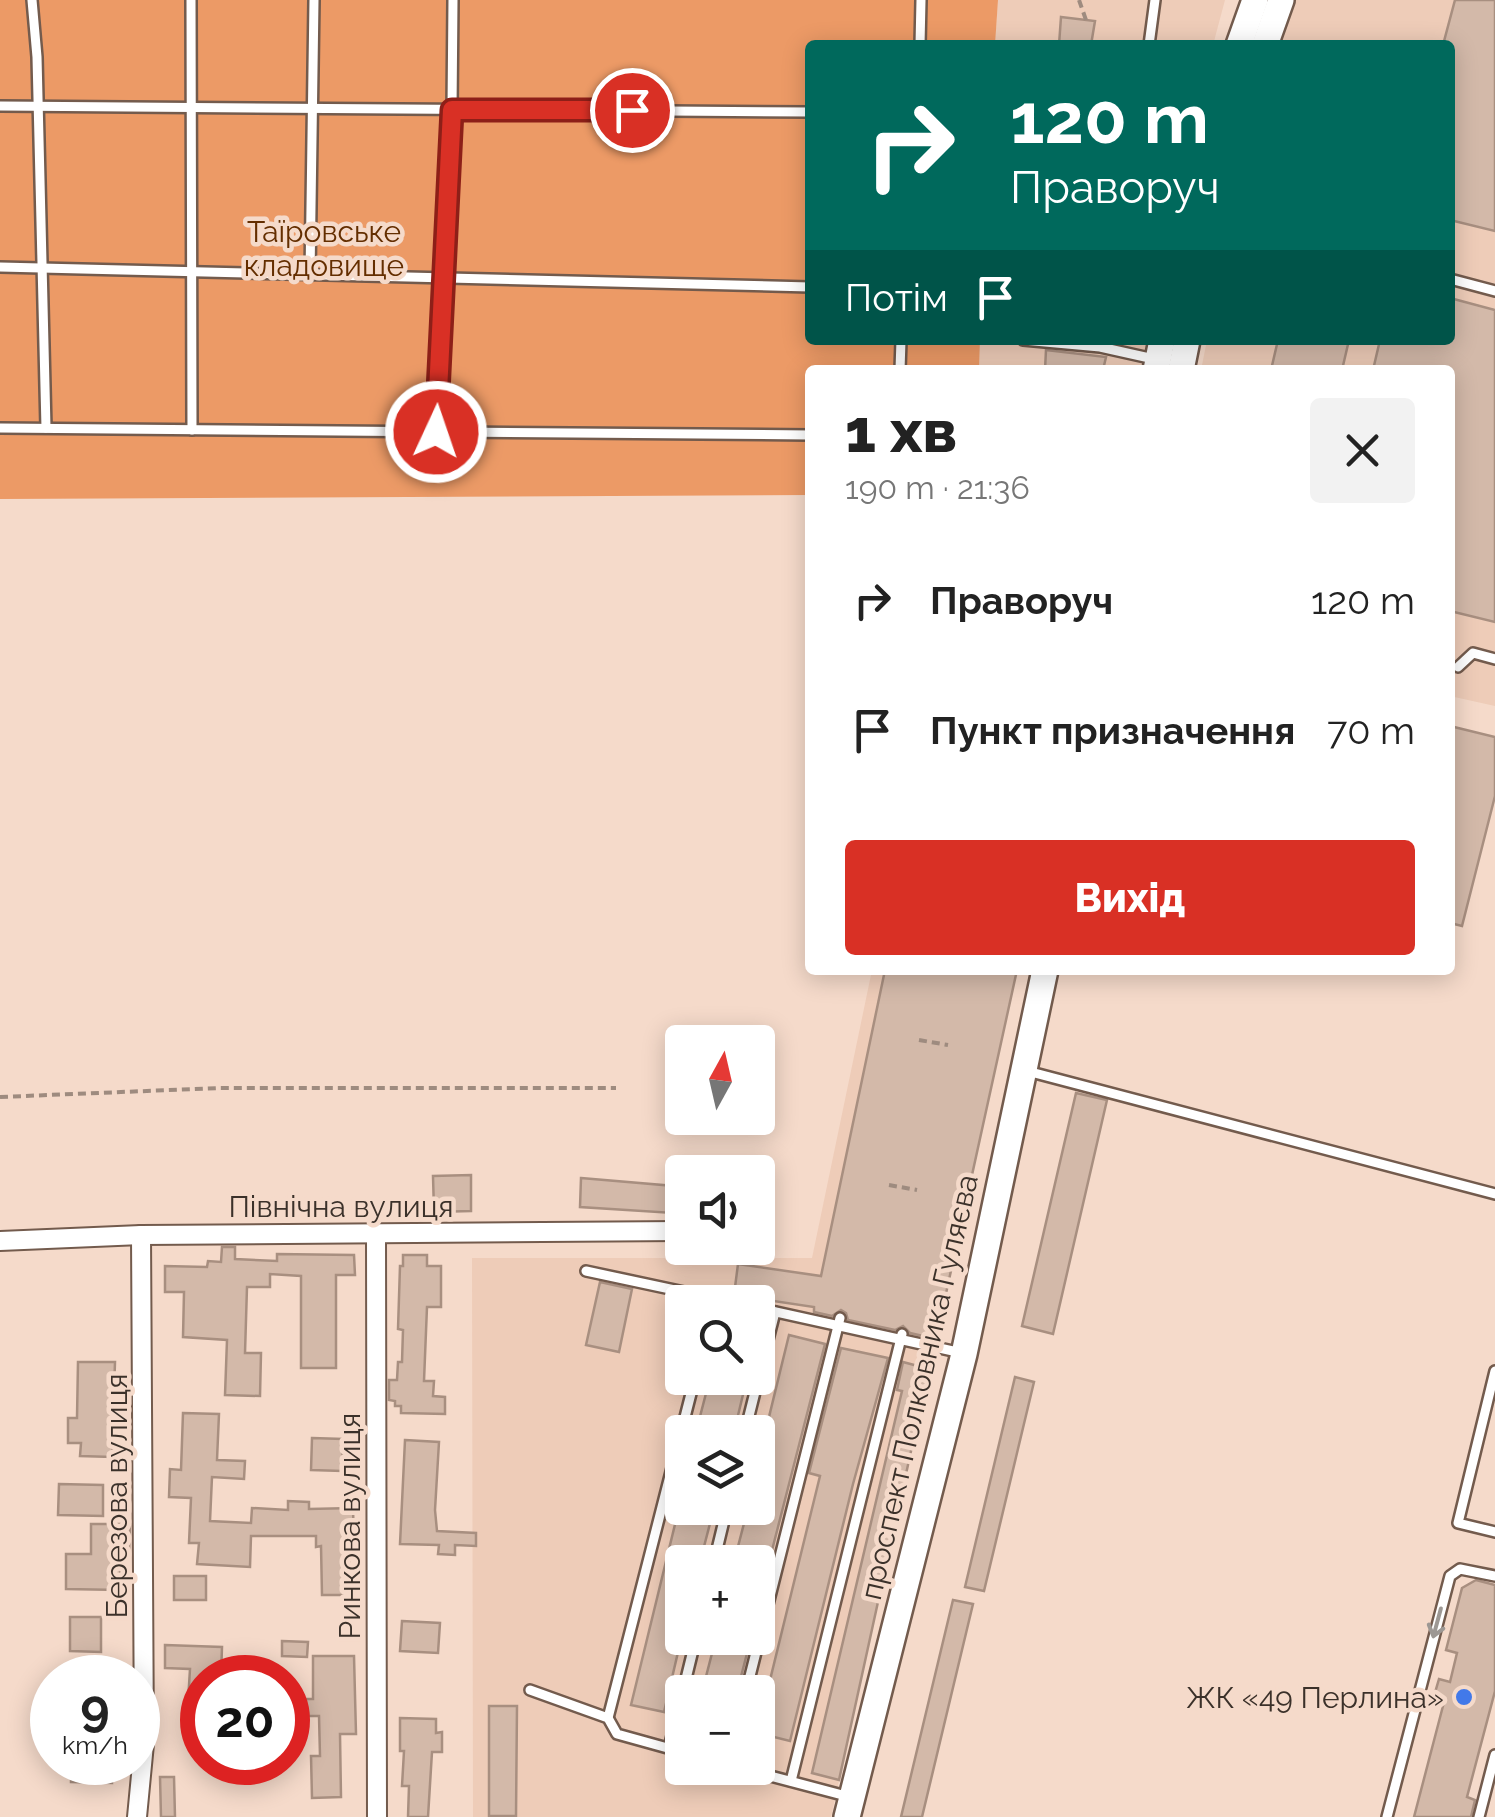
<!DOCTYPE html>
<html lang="uk">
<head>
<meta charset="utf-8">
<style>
  body { margin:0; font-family:Raleway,sans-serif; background:#f2f2f2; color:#222; height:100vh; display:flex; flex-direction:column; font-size:38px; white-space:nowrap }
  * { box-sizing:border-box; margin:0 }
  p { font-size:32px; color:#767676 }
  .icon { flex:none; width:55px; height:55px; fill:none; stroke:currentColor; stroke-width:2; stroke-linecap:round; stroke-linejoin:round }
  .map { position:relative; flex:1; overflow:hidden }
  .drawer { position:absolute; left:805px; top:365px; width:650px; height:610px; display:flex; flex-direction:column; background:#fff; border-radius:10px; box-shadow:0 5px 25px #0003 }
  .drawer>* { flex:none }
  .hud { position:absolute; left:805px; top:40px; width:650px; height:305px; border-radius:10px; box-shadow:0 5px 25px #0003; background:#00695c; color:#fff; overflow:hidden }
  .needle { width:65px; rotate:8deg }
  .controls { position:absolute; left:665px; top:1025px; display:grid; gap:20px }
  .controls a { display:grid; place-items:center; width:110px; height:110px; border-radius:10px; background:#fff; box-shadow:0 5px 25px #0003; font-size:50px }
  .speed { position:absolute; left:30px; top:1655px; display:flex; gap:20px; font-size:50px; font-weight:700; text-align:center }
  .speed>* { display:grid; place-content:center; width:130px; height:130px; border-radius:50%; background:#fff; box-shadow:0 5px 25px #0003; line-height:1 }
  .speed small { font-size:25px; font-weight:400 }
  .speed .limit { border:15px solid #d22; background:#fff; color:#111 }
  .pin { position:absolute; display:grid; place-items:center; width:85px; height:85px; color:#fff; margin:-42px; border:5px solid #fff; border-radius:50%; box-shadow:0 2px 10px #0007 }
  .me { position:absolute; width:110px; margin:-55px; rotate:3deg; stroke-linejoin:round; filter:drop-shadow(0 0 8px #0008) }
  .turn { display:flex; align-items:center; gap:35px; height:210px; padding:0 40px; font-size:45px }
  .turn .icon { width:130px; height:130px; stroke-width:2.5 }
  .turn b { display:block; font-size:70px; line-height:85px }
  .then { display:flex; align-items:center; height:95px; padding:0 40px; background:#0003; gap:20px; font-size:38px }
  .round { display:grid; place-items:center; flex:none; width:105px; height:105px; border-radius:10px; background:#f2f2f2 }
  .overview { display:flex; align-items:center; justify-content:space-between; height:170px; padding:0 40px }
  h1 { font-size:60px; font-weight:800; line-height:75px }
  .cta { display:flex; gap:20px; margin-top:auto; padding:20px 40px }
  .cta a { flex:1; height:115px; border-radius:10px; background:#d93025; color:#fff; font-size:40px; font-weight:800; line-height:115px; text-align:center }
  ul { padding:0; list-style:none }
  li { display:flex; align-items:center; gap:30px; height:130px; padding:0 40px }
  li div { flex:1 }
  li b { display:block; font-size:38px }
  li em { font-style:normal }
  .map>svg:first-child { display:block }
</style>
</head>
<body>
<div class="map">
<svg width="1495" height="1817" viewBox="0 0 1495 1817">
  <rect width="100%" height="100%" fill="#f5daca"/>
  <g fill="#eeccb8" fill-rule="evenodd">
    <path d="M 998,0 L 1225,0 L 1213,45 L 995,45 Z"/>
    <path d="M 1289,0 L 1495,0 L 1495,706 L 1450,696 L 1450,370 L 1201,370 L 1207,340 L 1450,340 L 1450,45 L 1272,45 Z"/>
    <path d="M 980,340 L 1150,340 L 1144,370 L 979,370 Z"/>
    <path d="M 872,970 L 1017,970 L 831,1817 L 473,1817 L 472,1258 L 812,1258 ZM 682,1302 L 758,1302 L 758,1378 L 682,1378 ZM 682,1432 L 758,1432 L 758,1508 L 682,1508 ZM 682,1562 L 758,1562 L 758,1638 L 682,1638 ZM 682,1692 L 758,1692 L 758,1768 L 682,1768 Z"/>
  </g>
  <path fill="#ec9a66" d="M 0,0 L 998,0 L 995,45 L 810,45 L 810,340 L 980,340 L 979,370 L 810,370 L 810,495 L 0,499 Z"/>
  <g fill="#d3b9a9" stroke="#a88f80" stroke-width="2.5">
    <path d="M 1455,0 L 1495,0 L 1495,231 L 1450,220 L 1450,45 L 1443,45 Z"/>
    <path d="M 1061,17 L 1095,21 L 1091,45 L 1059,45 Z"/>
    <path d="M 1450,298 L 1495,310 L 1495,622 L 1450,611 L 1450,370 L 1373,370 L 1380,340 L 1450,340 Z"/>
    <path d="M 1278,340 L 1349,340 L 1342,370 L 1271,370 Z"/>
    <path d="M 1046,350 L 1106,357 L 1103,370 L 1045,370 Z"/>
    <path d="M 1450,726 L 1495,737 L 1495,796 L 1462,926 L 1450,923 Z"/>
    <path d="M 885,970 L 1017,970 L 936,1339 L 910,1333 L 903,1326 L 895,1330 L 848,1320 L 846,1313 L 841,1310 L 832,1316 L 814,1312 L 814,1307 L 734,1295 L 738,1264 L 821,1276 Z"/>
    <path d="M 1076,1093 L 1107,1100 L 1053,1334 L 1022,1326 Z"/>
    <path d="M 471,1175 L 471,1211 L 434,1212 L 433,1176 Z"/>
    <path d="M 581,1178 L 674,1186 L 673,1213 L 580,1207 Z"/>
    <path d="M 222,1247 L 235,1247 L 235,1259 L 277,1261 L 277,1254 L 354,1255 L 355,1275 L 336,1275 L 336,1368 L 301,1368 L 301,1276 L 270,1274 L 270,1287 L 247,1287 L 245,1353 L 261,1353 L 260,1396 L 225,1395 L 227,1340 L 183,1337 L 184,1292 L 165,1292 L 165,1266 L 207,1267 L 208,1261 L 221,1262 Z"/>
    <path d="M 403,1255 L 427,1255 L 427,1266 L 441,1266 L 441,1307 L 427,1307 L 424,1381 L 434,1381 L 433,1396 L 445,1397 L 445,1414 L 401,1413 L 401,1406 L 395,1406 L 395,1401 L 389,1400 L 389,1380 L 397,1380 L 398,1362 L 402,1362 L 403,1330 L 398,1329 L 400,1266 L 403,1266 Z"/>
    <path d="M 600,1282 L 632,1289 L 619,1352 L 586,1345 Z"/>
    <path d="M 789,1335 L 825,1344 L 769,1562 L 734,1562 L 748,1508 L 758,1508 L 758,1462 Z"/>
    <path d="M 841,1348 L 888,1358 L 853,1484 L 790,1741 L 758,1733 L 758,1729 L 820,1476 L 809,1473 Z"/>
    <path d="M 78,1362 L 115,1362 L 112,1457 L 80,1456 L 81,1443 L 68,1443 L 68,1418 L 77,1418 Z"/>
    <path d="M 903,1362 L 929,1369 L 839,1780 L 812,1773 L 902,1391 L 897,1390 Z"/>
    <path d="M 1015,1377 L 1034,1382 L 984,1591 L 965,1587 Z"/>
    <path d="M 710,1378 L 747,1378 L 734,1432 L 696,1432 Z"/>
    <path d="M 183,1413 L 219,1414 L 217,1460 L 245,1461 L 244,1479 L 212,1477 L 210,1521 L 251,1523 L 252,1508 L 288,1510 L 288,1501 L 309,1502 L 309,1509 L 353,1508 L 354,1545 L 349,1546 L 349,1595 L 322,1595 L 321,1546 L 316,1547 L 316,1536 L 251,1536 L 250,1567 L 197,1564 L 199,1543 L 189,1543 L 191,1498 L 169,1497 L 170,1469 L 181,1470 Z"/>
    <path d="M 312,1438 L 343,1439 L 342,1471 L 311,1470 Z"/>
    <path d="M 405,1440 L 439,1442 L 435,1510 L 437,1531 L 476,1533 L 476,1546 L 455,1545 L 455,1555 L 438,1554 L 439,1545 L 400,1544 Z"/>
    <path d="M 59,1484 L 103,1485 L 103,1516 L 58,1515 Z"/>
    <path d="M 679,1508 L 714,1508 L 700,1562 L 682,1562 L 682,1635 L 664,1712 L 631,1705 Z"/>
    <path d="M 91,1524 L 130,1524 L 129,1553 L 121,1553 L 120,1590 L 66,1589 L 66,1554 L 91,1554 Z"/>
    <rect x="174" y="1576" width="32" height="24"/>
    <path d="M 1476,1580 L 1495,1585 L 1495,1691 L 1467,1797 L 1475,1800 L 1471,1817 L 1414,1817 L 1443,1706 L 1432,1703 L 1439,1679 L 1450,1682 L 1457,1653 L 1446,1650 L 1462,1588 Z"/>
    <path d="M 953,1600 L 973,1604 L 922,1817 L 901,1817 Z"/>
    <path d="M 70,1617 L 101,1617 L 101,1652 L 70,1651 Z"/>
    <path d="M 402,1621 L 440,1623 L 438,1653 L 400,1651 Z"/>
    <path d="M 716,1638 L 751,1638 L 737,1692 L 702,1692 Z"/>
    <path d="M 282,1641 L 308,1642 L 307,1657 L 282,1656 Z"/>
    <path d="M 165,1645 L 222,1647 L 221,1678 L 202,1678 L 202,1719 L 187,1718 L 190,1669 L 165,1668 Z"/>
    <path d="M 313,1656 L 354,1656 L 356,1734 L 340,1734 L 341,1797 L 312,1798 L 311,1756 L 320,1756 L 319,1716 L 303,1716 L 303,1699 L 313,1699 Z"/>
    <path d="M 489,1706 L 517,1706 L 516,1816 L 489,1816 Z"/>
    <path d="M 400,1718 L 436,1719 L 436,1733 L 442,1732 L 442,1752 L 432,1752 L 428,1817 L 408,1817 L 409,1786 L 402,1786 L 404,1751 L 400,1751 Z"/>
    <path d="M 71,1762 L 112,1762 L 112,1783 L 71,1782 Z"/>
    <path d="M 160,1777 L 174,1777 L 175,1817 L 161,1817 Z"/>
  </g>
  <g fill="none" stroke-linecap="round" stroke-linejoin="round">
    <defs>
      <g id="lane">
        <path d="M 32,0 L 37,57 L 46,428"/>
        <path d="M 191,0 L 192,430"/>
        <path d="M 920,45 L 921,0"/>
        <path d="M 1149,45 L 1155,0"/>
        <path d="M 0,106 L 810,112"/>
        <path d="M 0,267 L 810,287"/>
        <path d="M 310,276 L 314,0"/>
        <path d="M 1450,279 L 1495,291"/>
        <path d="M 1023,340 L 1100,347 L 1154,359"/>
        <path d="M 900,370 L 901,340"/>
        <path d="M 0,428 L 810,435"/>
        <path d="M 436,432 L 452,109 L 453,0"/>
        <path d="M 1458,667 L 1473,653 L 1495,659"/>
        <path d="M 1027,1071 L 1495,1194"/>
        <path d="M 586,1271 L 731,1302"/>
        <path d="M 758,1308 L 962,1353"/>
        <path d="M 1495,1371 L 1458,1523 L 1495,1532"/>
        <path d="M 745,1432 L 775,1312"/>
        <path d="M 714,1562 L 727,1508"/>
        <path d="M 530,1690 L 608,1718 L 617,1734 L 682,1752"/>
        <path d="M 746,1692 L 840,1318"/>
        <path d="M 608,1718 L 695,1378"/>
        <path d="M 669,1748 L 696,1638"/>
        <path d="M 740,1768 L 850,1797"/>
        <path d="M 791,1781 L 902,1334"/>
        <path d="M 1387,1817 L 1450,1576 L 1460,1569 L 1495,1576"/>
        <path d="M 1479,1817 L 1495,1755"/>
      </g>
      <g id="street">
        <path d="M 376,1234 L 377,1817"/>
        <path d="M 0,1241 L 141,1235 L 682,1231"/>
        <path d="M 137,1817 L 144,1744 L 141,1235"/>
      </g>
      <g id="secondary">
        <path d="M 1239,45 L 1255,0"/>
        <path d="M 1265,45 L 1281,0"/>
        <path d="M 1156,370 L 1162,340"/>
        <path d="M 1181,370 L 1187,340"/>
        <path d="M 847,1817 L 964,1354 L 1045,970"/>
      </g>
    </defs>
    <use href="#lane" stroke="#735b4d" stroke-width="14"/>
    <use href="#street" stroke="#735b4d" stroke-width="22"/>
    <use href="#secondary" stroke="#735b4d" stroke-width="30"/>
    <g stroke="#9e8b7f" stroke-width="4" stroke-dasharray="8 5" stroke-linecap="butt">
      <path d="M 1079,0 L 1086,20"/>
      <path d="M 919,1040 L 948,1045"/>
      <path d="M 0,1097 L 219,1088 L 616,1088"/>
      <path d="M 889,1185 L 917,1190"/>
    </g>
    <use href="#lane" stroke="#fff" stroke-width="9"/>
    <use href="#street" stroke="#fff" stroke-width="18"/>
    <use href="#secondary" stroke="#fff" stroke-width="25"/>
  </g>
  <defs><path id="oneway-shaft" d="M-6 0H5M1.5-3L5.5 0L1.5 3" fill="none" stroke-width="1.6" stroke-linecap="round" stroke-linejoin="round" transform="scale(2.5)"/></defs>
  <use stroke="#9d9894" href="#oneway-shaft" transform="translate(1437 1623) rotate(105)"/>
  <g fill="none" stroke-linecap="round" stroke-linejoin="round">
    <defs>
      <path id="route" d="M 436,432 L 452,110 L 632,110"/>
    </defs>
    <use href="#route" stroke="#8d1f18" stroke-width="25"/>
    <use href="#route" stroke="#d93025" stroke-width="18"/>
  </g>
  <circle fill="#4279e9" stroke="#f5daca" stroke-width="4" cx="1464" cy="1697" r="10"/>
  <g text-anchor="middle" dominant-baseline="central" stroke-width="9" stroke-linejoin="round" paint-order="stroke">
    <g font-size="30" fill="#642e00" stroke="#f5daca">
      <text x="324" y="231">Таїровське<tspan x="324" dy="34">кладовище</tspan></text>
    </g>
    <g font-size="30" fill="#3b312a" stroke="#f5daca">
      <text x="341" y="1206">Північна вулиця</text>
      <text transform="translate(919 1387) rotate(-77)">проспект Полковника Гуляєва</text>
      <text transform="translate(116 1496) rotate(-90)">Березова вулиця</text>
      <text transform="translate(349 1526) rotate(-90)">Ринкова вулиця</text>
    </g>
    <g font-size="30" fill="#3b312a" stroke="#f5daca" text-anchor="end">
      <text x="1444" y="1697">ЖК «49 Перлина»</text>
    </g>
  </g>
</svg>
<div class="controls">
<a><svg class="needle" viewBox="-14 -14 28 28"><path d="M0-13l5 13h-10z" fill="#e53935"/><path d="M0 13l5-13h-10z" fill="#767676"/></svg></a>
<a><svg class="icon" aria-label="sound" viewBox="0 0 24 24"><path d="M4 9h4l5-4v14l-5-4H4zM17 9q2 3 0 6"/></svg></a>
<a><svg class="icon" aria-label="search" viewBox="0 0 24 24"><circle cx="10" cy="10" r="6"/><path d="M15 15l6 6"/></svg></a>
<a><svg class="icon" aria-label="layers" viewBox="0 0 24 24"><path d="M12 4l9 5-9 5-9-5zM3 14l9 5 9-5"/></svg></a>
<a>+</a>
<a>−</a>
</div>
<div class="speed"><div>9<small>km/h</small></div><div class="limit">20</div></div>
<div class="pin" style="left:632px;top:110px;background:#d93025"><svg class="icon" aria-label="arrive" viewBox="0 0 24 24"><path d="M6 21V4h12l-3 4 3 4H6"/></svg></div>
<svg class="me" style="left:436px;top:432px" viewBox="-20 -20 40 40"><circle r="17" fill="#d93025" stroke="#fff" stroke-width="3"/><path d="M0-11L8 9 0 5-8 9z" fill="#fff"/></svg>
<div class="hud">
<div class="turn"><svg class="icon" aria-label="right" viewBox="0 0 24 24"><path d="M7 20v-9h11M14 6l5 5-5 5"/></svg><div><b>120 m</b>Праворуч</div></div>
<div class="then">Потім<svg class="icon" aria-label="arrive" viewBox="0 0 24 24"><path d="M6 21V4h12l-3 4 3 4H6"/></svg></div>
</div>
<section class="drawer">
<div class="overview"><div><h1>1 хв</h1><p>190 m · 21:36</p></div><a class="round"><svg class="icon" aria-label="close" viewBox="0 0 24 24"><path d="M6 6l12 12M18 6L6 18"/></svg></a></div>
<ul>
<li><svg class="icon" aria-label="right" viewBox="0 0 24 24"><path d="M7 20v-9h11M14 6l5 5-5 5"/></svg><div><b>Праворуч</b></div><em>120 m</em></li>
<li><svg class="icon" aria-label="arrive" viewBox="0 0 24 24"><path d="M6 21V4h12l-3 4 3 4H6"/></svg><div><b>Пункт призначення</b></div><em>70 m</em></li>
</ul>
<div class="cta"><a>Вихід</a></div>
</section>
</div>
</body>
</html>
